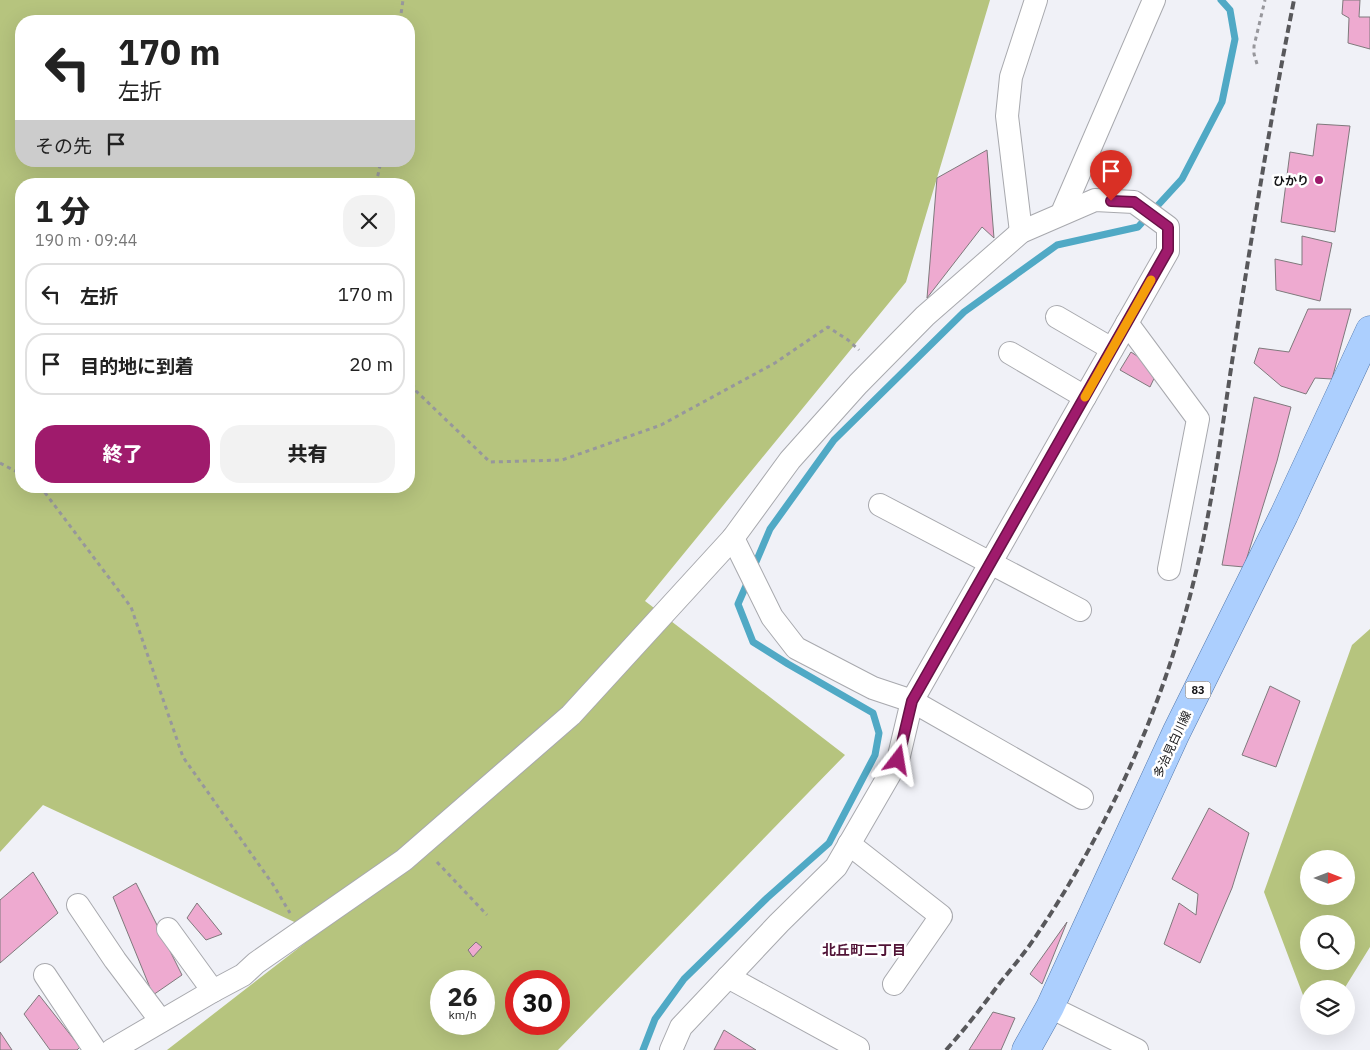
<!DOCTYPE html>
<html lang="ja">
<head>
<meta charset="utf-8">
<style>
  body { margin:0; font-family:"IBM Plex Sans","Noto Sans JP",sans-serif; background:#f2f2f2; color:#222; height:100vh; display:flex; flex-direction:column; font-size:19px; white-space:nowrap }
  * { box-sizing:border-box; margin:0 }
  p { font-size:16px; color:#767676 }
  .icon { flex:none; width:28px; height:28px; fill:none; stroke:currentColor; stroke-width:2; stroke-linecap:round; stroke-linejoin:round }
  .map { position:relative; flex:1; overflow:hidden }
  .side { position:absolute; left:15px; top:178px; width:400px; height:315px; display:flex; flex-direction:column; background:#fff; border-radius:20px; box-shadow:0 5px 20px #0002 }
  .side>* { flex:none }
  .banner { position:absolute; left:15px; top:15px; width:400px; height:152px; border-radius:20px; box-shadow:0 5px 20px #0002; background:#fff; color:#222; overflow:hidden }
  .needle { width:32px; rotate:90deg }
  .controls { position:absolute; left:1300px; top:850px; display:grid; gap:10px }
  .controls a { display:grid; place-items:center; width:55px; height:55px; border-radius:50%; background:#fff; box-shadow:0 5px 20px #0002; font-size:25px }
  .speed { position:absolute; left:430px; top:970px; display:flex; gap:10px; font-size:25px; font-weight:700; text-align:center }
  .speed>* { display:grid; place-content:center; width:65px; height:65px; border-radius:50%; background:#fff; box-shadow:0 5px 20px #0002; line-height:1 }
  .speed small { font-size:12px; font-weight:400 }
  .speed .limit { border:8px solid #d22; background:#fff; color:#111 }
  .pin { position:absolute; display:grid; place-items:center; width:42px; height:42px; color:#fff; margin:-51px -21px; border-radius:50% 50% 50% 0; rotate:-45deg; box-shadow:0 0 5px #0007 }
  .pin .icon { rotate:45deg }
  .me { position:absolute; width:55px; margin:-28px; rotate:14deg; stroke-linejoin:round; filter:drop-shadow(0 0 4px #0008) }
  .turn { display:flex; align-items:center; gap:18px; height:105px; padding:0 20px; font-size:22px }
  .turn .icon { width:65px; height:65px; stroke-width:2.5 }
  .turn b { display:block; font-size:35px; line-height:42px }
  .then { display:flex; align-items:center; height:48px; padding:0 20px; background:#0003; gap:10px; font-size:19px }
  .round { display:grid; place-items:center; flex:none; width:52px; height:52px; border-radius:20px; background:#f2f2f2 }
  .headline { display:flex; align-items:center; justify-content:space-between; height:85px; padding:0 20px }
  h1 { font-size:30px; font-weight:800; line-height:38px }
  .primary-button { display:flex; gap:10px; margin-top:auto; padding:10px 20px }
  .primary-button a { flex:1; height:58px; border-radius:20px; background:#9f1b6c; color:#fff; font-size:20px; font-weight:800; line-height:58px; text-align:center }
  .primary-button a+a { background:#f2f2f2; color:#222 }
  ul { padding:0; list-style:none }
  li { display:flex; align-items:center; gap:15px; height:62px; margin:0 10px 8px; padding:0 10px; border:2px solid #e0e0e0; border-radius:20px }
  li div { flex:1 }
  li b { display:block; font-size:19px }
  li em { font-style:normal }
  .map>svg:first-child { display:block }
</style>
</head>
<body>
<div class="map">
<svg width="1370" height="1050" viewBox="0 0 1370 1050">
  <rect width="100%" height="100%" fill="#f0f1f7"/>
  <g fill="#b6c47e" fill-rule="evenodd">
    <path d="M 0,0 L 990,0 L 906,282 L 645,601 L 845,755 L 558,1050 L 167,1050 L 318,933 L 43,805 L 0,852 ZM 21,21 L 409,21 L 409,161 L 21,161 ZM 21,184 L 409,184 L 409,486 L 21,486 ZM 441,981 L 484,981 L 484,1024 L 441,1024 ZM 516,981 L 559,981 L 559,1024 L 516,1024 Z"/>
    <path d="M 1370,629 L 1370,947 L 1344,989 L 1309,989 L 1309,1011 L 1264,892 L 1352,645 ZM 1309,859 L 1346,859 L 1346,896 L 1309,896 ZM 1309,924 L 1346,924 L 1346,961 L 1309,961 Z"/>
  </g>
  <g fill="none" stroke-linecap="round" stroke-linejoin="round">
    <g stroke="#50a9c5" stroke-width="7">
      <path d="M 753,569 L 770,529 L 834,440 L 964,312 L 1057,245 L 1138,227 L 1182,179 L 1222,102 L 1235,39 L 1230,10 L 1221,0"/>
      <path d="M 643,1050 L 655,1019 L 684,979 L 767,898 L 829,843 L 875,755 L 879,733 L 873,713 L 788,664 L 753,642 L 738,604 L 749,579"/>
    </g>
  </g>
  <g fill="#eeaad0" stroke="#7f797c">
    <path d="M 1343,0 L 1360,0 L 1359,17 L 1370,17 L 1370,49 L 1348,43 L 1349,18 L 1342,14 Z"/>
    <path d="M 1317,124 L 1350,126 L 1335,232 L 1281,222 L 1290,152 L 1313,156 Z"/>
    <path d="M 987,150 L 994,238 L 982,227 L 927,298 L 937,178 Z"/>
    <path d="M 1302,236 L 1332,243 L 1320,301 L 1276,290 L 1275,259 L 1302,265 Z"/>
    <path d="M 1308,309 L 1351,309 L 1332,379 L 1315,378 L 1306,394 L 1281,386 L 1254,363 L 1259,348 L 1289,352 Z"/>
    <path d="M 1131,352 L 1158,370 L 1150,387 L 1120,370 Z"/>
    <path d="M 1254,397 L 1291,407 L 1277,461 L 1244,567 L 1222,565 Z"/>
    <path d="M 1270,686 L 1300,701 L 1276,767 L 1242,755 Z"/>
    <path d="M 1209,808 L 1249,833 L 1232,888 L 1200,963 L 1164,944 L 1179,903 L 1196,915 L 1198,894 L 1172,879 Z"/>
    <path d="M 33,872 L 58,913 L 0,963 L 0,900 Z"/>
    <path d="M 136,883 L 182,975 L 153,995 L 113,897 Z"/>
    <path d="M 197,903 L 222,934 L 206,940 L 187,918 Z"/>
    <path d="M 1067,922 L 1042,984 L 1030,974 Z"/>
    <path d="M 476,942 L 482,947 L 473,957 L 468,950 Z"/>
    <path d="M 39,995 L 80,1047 L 77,1050 L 50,1050 L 24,1014 Z"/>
    <path d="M 993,1012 L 1015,1018 L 1001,1050 L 969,1050 Z"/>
    <path d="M 724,1030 L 756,1050 L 714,1050 Z"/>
    <path d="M 0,1032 L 12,1050 L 0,1050 Z"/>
  </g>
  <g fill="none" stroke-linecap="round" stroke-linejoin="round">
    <defs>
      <g id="street">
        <path d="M 1062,213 L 1154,0"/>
        <path d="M 1021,232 L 1007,116 L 1011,77 L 1036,0"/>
        <path d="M 1057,317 L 1112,349"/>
        <path d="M 1127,323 L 1198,419 L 1169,569"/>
        <path d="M 1010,353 L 1085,397"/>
        <path d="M 880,505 L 1080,610"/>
        <path d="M 733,538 L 772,617 L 796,648 L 873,688 L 912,701 L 1082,798"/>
        <path d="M 849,844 L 941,916 L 894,984"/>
        <path d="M 78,905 L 115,960 L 161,1021"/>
        <path d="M 168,929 L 213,991"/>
        <path d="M 45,975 L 95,1050"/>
        <path d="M 728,977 L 858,1048"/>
        <path d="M 1050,1007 L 1137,1050"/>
        <path d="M 112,1050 L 213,991 L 243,975 L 256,963 L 404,860 L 571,715 L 733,538 L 790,460 L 858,384 L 925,316 L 1021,232 L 1095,200 L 1134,202 L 1168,227 L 1168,251 L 912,701 L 898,760 L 836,867 L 779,923 L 681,1027 L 671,1050"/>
      </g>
      <path id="primary" d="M 1026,1050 L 1050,1007 L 1176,733 L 1284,515 L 1370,330"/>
    </defs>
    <use href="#street" stroke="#a8a9ae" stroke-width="24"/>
    <use href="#primary" stroke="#5379ad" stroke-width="29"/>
    <g stroke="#97979c" stroke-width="3" stroke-dasharray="4 4" stroke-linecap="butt">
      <path d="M 400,21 L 403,0"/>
      <path d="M 1257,64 L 1254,54 L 1254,46 L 1265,0"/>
      <path d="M 376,184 L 381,161"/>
      <path d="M 409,376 L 416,391 L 490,462 L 562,460 L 661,425 L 775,363 L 828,327 L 848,340 L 859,350"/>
      <path d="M 0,463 L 21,474"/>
      <path d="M 40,486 L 131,607 L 183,757 L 274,886 L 290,913"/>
      <path d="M 437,862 L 487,915"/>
    </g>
    <use href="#street" stroke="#fff" stroke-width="22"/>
    <use href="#primary" stroke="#accffe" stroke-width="28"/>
    <path stroke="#58585b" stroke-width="4" stroke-dasharray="8 4" stroke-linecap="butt" d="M 946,1050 C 965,1029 982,1007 999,984 C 1011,969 1023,955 1034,939 C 1108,830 1163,708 1194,580 C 1212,508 1221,435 1232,362 C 1251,241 1270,120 1294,0"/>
  </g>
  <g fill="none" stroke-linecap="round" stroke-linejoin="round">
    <defs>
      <path id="route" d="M 898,760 L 912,701 L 1168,250 L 1168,227 L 1134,202 L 1111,201"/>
    </defs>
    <use href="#route" stroke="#671246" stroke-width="12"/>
    <use href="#route" stroke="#9f1b6c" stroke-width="9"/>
    <path stroke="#f59e0b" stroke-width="9" d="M 1085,397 L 1151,280"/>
  </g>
  <circle fill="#9f1b6c" stroke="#fff" stroke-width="2" cx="1319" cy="180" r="5"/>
  <g text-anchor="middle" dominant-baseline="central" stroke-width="5" stroke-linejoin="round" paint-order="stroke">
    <rect fill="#fff" stroke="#5b5b5d" stroke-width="1" x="1185.5" y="681.5" width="25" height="17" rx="4"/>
    <g font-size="11" font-weight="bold" fill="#151517">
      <text x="1198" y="690">83</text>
    </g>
    <g font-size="12" font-weight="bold" fill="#151517" stroke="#fff" text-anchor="end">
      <text x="1309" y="180">ひかり</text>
    </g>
    <g font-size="12" fill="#151517" stroke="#fff">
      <text transform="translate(1172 744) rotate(-65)">多治見白川線</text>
    </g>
    <g font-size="14" font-weight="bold" fill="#511336" stroke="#fff">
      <text x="864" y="950">北丘町二丁目</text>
    </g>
  </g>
</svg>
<div class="controls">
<a><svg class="needle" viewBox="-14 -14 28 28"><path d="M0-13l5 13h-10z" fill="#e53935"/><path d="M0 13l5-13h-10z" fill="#767676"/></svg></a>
<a><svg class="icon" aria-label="search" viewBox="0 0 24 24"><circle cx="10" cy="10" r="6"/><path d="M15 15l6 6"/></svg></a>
<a><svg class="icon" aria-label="layers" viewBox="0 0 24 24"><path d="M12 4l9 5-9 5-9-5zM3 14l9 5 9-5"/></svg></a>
</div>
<div class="speed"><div>26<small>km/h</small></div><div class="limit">30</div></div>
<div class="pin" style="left:1111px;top:201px;background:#d93025"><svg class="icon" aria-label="arrive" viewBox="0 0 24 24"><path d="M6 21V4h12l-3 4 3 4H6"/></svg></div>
<svg class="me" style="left:898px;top:760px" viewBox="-20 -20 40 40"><path d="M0-17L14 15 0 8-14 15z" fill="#9f1b6c" stroke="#fff" stroke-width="4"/></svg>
<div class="banner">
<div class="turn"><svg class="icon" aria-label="left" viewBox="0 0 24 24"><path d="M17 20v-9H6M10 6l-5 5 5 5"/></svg><div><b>170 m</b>左折</div></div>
<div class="then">その先<svg class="icon" aria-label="arrive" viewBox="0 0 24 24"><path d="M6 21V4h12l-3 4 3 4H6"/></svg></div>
</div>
<section class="side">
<div class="headline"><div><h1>1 分</h1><p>190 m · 09:44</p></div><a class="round"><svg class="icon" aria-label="close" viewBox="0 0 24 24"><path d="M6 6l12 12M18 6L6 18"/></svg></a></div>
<ul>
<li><svg class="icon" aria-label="left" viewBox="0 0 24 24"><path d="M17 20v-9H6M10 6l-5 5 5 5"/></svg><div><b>左折</b></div><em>170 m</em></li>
<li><svg class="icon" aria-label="arrive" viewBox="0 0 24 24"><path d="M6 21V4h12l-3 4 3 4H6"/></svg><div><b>目的地に到着</b></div><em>20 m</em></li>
</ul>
<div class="primary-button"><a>終了</a><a>共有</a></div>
</section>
</div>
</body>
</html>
